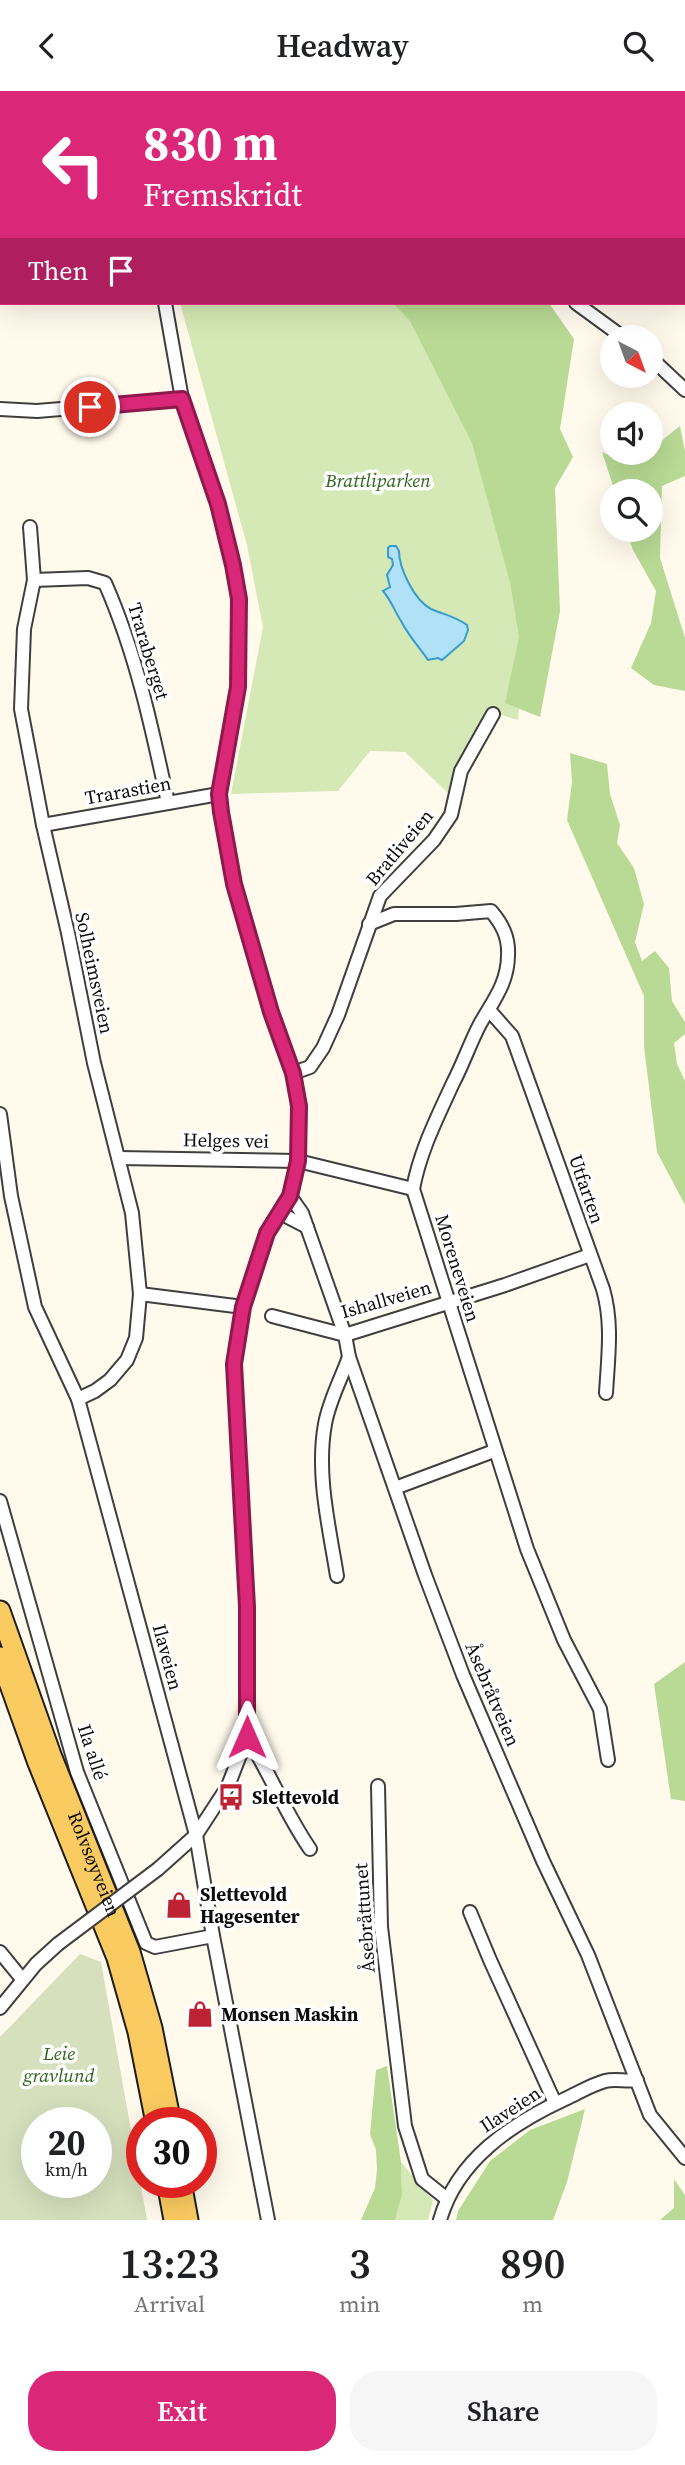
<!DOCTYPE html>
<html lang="en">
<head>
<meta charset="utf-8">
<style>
  body { margin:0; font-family:"Source Serif 4",serif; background:#f6f6f6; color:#202124; height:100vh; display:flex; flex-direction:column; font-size:26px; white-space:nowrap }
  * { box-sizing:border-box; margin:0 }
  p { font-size:23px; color:#757577 }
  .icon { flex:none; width:38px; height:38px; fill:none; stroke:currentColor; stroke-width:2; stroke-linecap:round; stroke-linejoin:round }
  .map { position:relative; height:2129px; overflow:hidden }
  .sheet { display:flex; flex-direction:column; background:#fff; flex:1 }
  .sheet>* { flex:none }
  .top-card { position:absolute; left:0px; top:0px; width:686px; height:214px; box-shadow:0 7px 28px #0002; background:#db2777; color:#fff; overflow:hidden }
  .needle { width:46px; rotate:139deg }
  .controls { position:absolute; left:600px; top:234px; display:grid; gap:14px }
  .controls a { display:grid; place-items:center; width:63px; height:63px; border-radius:50%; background:#fff; box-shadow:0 7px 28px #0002; font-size:35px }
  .speed { position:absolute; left:21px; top:2016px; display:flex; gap:14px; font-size:35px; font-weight:700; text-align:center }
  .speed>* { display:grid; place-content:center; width:91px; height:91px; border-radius:50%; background:#fff; box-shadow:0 7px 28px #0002; line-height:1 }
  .speed small { font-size:18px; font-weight:400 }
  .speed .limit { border:10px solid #d22; background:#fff; color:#111 }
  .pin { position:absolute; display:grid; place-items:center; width:60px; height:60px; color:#fff; margin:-30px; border:4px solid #fff; border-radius:50%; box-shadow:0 2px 7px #0007 }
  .me { position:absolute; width:77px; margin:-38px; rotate:0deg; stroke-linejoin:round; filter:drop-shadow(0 0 5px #0008) }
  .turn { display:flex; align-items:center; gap:24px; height:147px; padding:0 28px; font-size:32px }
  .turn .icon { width:91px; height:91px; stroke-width:2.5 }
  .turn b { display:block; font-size:49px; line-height:60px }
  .then { display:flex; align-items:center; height:66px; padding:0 28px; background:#0003; gap:14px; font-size:26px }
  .eta { display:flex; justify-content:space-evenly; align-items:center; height:119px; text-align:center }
  .eta b { font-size:42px; font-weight:600; line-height:49px }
  .primary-button { display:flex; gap:14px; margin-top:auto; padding:14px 28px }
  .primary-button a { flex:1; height:80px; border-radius:28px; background:#db2777; color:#fff; font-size:28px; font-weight:600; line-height:80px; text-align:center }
  .primary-button a+a { background:#f6f6f6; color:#202124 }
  header { display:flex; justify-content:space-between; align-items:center; height:91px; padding:0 28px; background:#fff; font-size:32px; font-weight:600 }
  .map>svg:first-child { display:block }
</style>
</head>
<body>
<header><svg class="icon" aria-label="back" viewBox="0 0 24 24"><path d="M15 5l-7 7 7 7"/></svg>Headway<svg class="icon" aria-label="search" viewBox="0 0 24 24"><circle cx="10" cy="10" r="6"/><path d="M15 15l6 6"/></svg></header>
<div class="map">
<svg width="685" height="2129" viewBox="0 0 685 2129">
  <rect width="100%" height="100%" fill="#fffaec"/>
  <g fill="#d4e9b5">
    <path d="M 180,212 L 470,212 L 532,481 L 518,629 L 498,623 L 452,706 L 405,661 L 370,660 L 338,700 L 231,703 L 263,536 L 247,454 Z"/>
    <path d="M 401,2071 L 433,2109 L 428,2129 L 395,2129 L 402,2104 Z"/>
  </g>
  <g fill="#b8da94">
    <path d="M 393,212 L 549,212 L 574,248 L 560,338 L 573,366 L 555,397 L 560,520 L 540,626 L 505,612 L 519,546 L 510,491 L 472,352 L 410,230 Z"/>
    <path d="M 680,335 L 685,361 L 685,385 L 662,395 L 660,467 L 685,547 L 685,600 L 654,594 L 631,577 L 651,532 L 656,500 L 633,459 L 626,439 L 651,439 L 651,401 L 615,401 L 602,361 L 631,374 L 646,362 L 651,362 L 651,358 Z"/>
    <path d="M 570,662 L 607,673 L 610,703 L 620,734 L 617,752 L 634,777 L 644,813 L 635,851 L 642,870 L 655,860 L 669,877 L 672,910 L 685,931 L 685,943 L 674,952 L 677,973 L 685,990 L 685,1114 L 657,1061 L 644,955 L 644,905 L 567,729 L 572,691 Z"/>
    <path d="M 685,1571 L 685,1710 L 671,1708 L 654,1593 Z"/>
    <path d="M 387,1975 L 401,2071 L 402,2104 L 395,2129 L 361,2129 L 375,2097 L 377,2078 L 376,2059 L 370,2043 L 376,1979 Z"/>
    <path d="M 585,2018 L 567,2091 L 553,2129 L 456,2129 L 458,2120 L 490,2070 L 530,2039 Z"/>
    <path d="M 674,2088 L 685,2104 L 685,2129 L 660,2129 L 674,2117 Z"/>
  </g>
  <path fill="#d7e0bd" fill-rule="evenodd" d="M 80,1863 L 101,1871 L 147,2129 L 0,2129 L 0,1946 ZM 37,2032 L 96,2032 L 96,2091 L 37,2091 Z"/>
  <path fill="#b0e1f7" stroke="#369ccf" stroke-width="2" d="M 390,455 L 396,455 L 399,460 C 399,477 414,509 431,518 C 444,524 453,524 467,534 L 468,539 L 464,550 L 442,569 L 438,567 L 428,569 C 419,556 408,544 401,530 C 394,519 391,509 383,500 L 390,496 L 387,484 L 393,474 L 392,468 L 388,466 L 388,457 Z"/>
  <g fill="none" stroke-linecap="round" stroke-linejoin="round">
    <defs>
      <g id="minor">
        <path d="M 446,0 L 447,2"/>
        <path d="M 165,2 L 165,0"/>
        <path d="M 538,2 L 539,0"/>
        <path d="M 645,2 L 646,0"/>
        <path d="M 576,212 L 624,247"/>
        <path d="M 651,267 L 685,299"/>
        <path d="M 0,318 L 37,320 L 182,308"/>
        <path d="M 30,436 L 34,489 L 24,538 L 21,618 L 43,734 L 68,842 L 94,972 L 132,1122 L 140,1203 L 136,1247 L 127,1269 L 110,1289 L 95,1300 L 78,1308"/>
        <path d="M 34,489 L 88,487 L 105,492 C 136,562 152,637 168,712"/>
        <path d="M 43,734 L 219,703"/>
        <path d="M 369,833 L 394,823 L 456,823 L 491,820 C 502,833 509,846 508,864 C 508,892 493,910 480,933 C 470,952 463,973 453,992 C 437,1027 420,1060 413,1098 L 527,1458 L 564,1549 L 600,1618 L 608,1669"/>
        <path d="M 489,919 L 512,945 L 603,1198 C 613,1232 608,1267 606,1302"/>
        <path d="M 293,982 L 310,976 L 323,957 L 338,924 L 380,805 L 434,749 L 451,724 L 461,680 L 493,623"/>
        <path d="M 0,1023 L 11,1105 L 35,1216 L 78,1308 L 196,1744 L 213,1845 L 268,2129"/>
        <path d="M 119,1067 L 298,1070 L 413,1098"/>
        <path d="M 290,1105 L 302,1122 L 345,1244 L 349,1266 L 425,1484 L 463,1584 L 543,1770 L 588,1864 L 650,2024 L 685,2067"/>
        <path d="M 280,1122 L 307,1136"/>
        <path d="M 140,1203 L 243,1216"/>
        <path d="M 272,1225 L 345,1244 L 505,1194 L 590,1164"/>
        <path d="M 395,1397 L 494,1360"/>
        <path d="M 0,1410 L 77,1681 L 146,1852 L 155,1856 L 213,1845"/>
        <path d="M 337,1485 C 329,1435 316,1383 325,1333 C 329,1310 341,1288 349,1266"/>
        <path d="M 247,1646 C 270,1682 285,1722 310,1758"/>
        <path d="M 378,1695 L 381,1836 L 405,2035 L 422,2088 L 447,2108"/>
        <path d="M 158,1778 L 196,1744 L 228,1695 L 247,1646 L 247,1516 L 234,1273 L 243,1216 L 267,1142 L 290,1105 L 298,1070 L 299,1015 L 293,982 L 271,921 L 234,793 L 221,721 L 219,703 L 238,596 L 239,508 L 233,474 L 218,413 L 182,308 L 165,212"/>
        <path d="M 470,1821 L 490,1869 L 555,2012"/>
        <path d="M 0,1861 L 22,1888"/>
        <path d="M 0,1917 L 36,1873 L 58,1853"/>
        <path d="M 440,2129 C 457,2069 511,2033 565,2008 C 578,2002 591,1994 605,1990 C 616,1987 626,1991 637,1989"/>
      </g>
      <g id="tertiary">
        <path d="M 547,0 L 550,2"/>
        <path d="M 684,68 L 685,69"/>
      </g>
      <g id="primary">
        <path id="s1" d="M 0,1520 L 51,1664 L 130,1861 L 152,1937 L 171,2032"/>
        <path d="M 0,1566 L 38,1672 L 117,1867 L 138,1941 L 156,2032"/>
        <path d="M 167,2091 L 174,2129"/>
        <path d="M 181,2091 L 188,2129"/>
      </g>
    </defs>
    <use href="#minor" stroke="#3f3f3f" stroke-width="16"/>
    <use href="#tertiary" stroke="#3f3f3f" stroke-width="18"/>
    <use href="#primary" stroke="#1d1d1d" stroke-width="23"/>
    <use href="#minor" stroke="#fff" stroke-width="12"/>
    <use href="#tertiary" stroke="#fff" stroke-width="14"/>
    <use href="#primary" stroke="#facb60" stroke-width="19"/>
    <defs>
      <path id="minor-bridge" d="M 58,1853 L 158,1778"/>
    </defs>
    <use href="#minor-bridge" stroke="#3f3f3f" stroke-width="16" stroke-linecap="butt"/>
    <use href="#minor-bridge" stroke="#fff" stroke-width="12"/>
  </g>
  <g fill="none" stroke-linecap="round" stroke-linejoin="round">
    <defs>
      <path id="route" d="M 90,316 L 182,308 L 218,413 L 233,474 L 239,508 L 238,596 L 219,703 L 221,721 L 234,793 L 271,921 L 293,982 L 299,1015 L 298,1070 L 290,1105 L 267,1142 L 243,1216 L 234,1273 L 247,1516 L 247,1646"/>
    </defs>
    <use href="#route" stroke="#8e194d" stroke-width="18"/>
    <use href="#route" stroke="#db2777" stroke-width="12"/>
  </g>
  <defs>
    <symbol id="bus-bare" viewBox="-9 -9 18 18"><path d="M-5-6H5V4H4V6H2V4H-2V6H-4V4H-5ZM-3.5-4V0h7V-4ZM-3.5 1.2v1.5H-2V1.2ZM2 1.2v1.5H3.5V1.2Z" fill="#be2334" stroke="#fff" stroke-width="2.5" paint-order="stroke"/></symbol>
    <symbol id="shop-bare" viewBox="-9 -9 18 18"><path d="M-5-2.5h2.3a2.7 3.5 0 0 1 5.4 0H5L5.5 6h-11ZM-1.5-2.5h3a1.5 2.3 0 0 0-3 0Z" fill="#be2334" stroke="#fff" stroke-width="2.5" paint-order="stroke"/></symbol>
  </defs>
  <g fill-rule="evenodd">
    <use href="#bus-bare" x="212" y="1687" width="38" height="38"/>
    <use href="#shop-bare" x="160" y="1795" width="38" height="38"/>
    <use href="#shop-bare" x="181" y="1904" width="38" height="38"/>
  </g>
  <g text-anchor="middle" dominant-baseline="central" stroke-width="7" stroke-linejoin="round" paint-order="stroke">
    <g font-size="19" font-style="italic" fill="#30641c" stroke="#fff">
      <text x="378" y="389">Brattliparken</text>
      <text x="59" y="1962">Leie<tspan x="59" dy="22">gravlund</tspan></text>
    </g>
    <g font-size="19" fill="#0c0c0c" stroke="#fff">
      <text transform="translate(149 560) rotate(73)">Traraberget</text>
      <text transform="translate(128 699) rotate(-10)">Trarastien</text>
      <text transform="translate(399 756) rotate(-50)">Bratliveien</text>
      <text transform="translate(95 882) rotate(78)">Solheimsveien</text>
      <text transform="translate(226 1049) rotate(1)">Helges vei</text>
      <text transform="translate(587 1098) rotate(71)">Utfarten</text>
      <text transform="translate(458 1177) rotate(73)">Moreneveien</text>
      <text transform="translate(386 1208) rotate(-16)">Ishallveien</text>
      <text transform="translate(168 1566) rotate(75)">Ilaveien</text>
      <text transform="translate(493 1603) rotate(67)">Åsebråtveien</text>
      <text transform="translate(93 1661) rotate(72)">Ila allé</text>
      <text stroke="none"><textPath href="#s1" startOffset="270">Rolvsøyveien</textPath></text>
      <text transform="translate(364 1827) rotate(-94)">Åsebråttunet</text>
      <text transform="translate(510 2018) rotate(-33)">Ilaveien</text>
    </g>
    <g font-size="19" font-weight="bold" fill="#0c0c0c" stroke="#fff" text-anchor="start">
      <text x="252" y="1706">Slettevold</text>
      <text x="200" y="1803">Slettevold<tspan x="200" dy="22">Hagesenter</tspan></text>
      <text x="221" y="1923">Monsen Maskin</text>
    </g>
  </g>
</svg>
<div class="controls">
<a><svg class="needle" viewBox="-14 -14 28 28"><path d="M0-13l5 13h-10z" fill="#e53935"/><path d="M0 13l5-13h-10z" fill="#757577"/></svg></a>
<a><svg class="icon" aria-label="sound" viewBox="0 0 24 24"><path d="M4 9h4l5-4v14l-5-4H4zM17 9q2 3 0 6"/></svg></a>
<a><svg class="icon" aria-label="search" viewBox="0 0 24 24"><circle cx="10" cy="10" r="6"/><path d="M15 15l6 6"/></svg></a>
</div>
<div class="speed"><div>20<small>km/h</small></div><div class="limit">30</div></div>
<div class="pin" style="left:90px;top:316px;background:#d93025"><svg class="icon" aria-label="arrive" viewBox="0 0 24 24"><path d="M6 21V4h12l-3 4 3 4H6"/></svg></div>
<svg class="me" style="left:247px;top:1646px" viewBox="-20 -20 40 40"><path d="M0-17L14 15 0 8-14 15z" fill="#db2777" stroke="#fff" stroke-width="4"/></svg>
<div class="top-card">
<div class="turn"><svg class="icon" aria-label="left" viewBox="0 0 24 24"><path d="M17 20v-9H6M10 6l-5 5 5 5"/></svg><div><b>830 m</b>Fremskridt</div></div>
<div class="then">Then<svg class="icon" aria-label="arrive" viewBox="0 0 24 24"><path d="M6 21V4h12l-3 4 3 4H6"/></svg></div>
</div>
</div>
<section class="sheet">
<div class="eta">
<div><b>13:23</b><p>Arrival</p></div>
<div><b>3</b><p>min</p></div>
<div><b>890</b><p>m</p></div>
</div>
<div class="primary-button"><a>Exit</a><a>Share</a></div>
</section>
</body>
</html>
